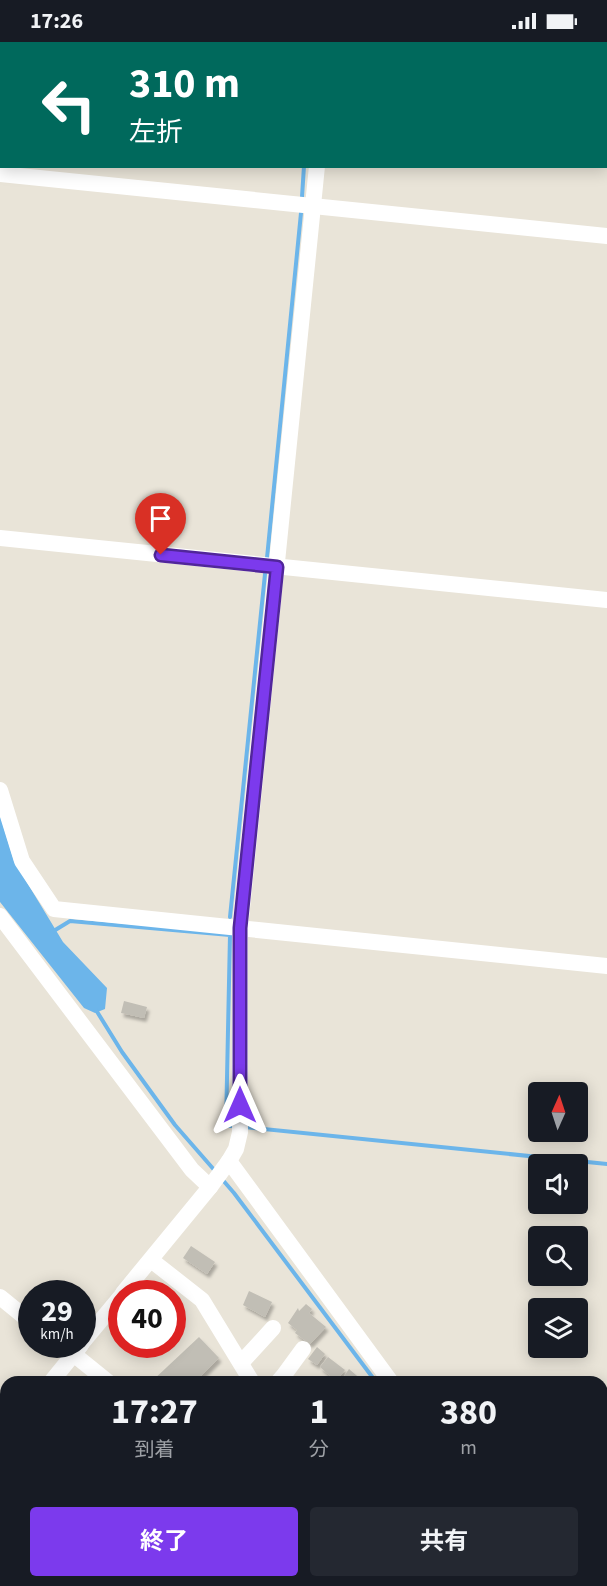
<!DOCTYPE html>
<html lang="ja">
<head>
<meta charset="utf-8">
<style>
  body { margin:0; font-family:"Source Sans 3","Noto Sans JP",sans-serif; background:#242831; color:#f1f3f6; height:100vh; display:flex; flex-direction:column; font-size:22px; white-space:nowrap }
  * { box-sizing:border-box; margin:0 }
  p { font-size:20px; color:#9ea1a6 }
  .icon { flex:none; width:33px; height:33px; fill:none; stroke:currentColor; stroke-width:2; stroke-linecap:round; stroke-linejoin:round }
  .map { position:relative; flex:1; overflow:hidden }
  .panel { position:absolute; left:0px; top:1334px; width:608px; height:212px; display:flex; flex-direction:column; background:#171b24; border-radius:18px 18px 0 0; box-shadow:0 3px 15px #0003 }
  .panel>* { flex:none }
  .guide { position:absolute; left:0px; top:0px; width:608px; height:126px; box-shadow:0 3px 15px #0003; background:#00695c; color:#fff; overflow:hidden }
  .needle { width:39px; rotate:3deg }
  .fabs { position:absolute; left:528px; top:1040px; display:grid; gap:12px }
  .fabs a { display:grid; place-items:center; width:60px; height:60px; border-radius:6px; background:#171b24; box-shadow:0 3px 15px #0003; font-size:30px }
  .speed { position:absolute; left:18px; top:1238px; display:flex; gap:12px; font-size:30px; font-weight:700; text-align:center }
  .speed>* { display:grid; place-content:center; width:78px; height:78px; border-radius:50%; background:#171b24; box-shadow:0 3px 15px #0003; line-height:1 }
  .speed small { font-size:15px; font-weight:400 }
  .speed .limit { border:9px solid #d22; background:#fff; color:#111 }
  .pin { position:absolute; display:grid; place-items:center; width:51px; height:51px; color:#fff; margin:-62px -26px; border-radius:50% 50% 50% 0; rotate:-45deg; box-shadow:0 0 6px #0007 }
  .pin .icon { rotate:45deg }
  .me { position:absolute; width:66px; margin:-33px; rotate:0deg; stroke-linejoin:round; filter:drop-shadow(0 0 4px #0008) }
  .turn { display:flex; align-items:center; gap:21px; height:126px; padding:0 30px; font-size:27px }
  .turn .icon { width:78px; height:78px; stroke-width:2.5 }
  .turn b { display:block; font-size:42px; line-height:51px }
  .eta { display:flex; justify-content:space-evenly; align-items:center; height:102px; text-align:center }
  .eta b { font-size:36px; font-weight:700; line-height:42px }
  .primary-button { display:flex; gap:12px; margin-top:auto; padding:12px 30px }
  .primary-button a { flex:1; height:69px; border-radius:6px; background:#7c3aed; color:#fff; font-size:24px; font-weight:700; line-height:69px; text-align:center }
  .primary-button a+a { background:#242831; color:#f1f3f6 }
  .status { display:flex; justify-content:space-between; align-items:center; height:42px; padding:0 30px; background:#171b24; direction:ltr }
  .status svg { height:16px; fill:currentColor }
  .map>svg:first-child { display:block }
</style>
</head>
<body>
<div class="status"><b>17:26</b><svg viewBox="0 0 49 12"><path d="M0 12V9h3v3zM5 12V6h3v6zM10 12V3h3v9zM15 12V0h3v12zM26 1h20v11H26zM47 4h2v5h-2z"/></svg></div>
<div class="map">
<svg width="607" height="1544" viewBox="0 0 607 1544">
  <defs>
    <filter id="shadow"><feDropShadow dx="2.5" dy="4" stdDeviation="1.5" flood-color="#0004"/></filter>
  </defs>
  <rect width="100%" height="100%" fill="#e9e4d8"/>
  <path fill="#6cb5ea" d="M 0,773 L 14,819 L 63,900 L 107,946 L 105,967 L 95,971 L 84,966 L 0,860 Z"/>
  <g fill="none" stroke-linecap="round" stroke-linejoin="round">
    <g stroke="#6cb5ea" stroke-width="4">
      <path d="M 524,0 L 538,2"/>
      <path d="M 312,2 L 312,0"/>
      <path d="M 606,9 L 607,9"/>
      <path d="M 302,155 L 304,124"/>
      <path d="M 267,516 L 301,171"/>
      <path d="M 230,875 L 265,532"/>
      <path d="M 52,890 L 70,879 L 230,893 L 226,1084 L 234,1084"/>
      <path d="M 96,968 L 122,1010 L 175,1083 L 216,1130"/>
      <path d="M 245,1085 L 607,1122"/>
      <path d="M 221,1136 L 234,1151 L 376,1340"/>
      <path d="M 517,1539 L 520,1544"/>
    </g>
  </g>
  <g fill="#c1beb5" filter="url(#shadow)">
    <path d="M 124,959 L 147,965 L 144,976 L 121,971 Z"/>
    <path d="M 191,1204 L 215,1220 L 207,1232 L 183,1216 Z"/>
    <path d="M 249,1249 L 272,1260 L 265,1275 L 243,1263 Z"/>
    <path d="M 306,1262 L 312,1267 L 309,1271 L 326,1285 L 310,1302 L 295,1291 L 297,1288 L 288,1281 L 298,1266 L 299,1269 Z"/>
    <path d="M 199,1295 L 219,1316 L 195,1340 L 151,1340 Z"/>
    <path d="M 317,1305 L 325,1312 L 317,1323 L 308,1317 Z"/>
    <path d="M 328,1315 L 345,1328 L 336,1339 L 320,1325 Z"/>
    <path d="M 349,1327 L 364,1340 L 340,1340 Z"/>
  </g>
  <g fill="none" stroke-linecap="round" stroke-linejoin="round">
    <g stroke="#fff" stroke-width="16">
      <path d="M 586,0 L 601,2"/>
      <path d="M 330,2 L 331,0"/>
      <path d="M 0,132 L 607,194"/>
      <path d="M 0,496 L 607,558"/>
      <path d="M 0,748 L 22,819 L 54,867 L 607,924"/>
      <path d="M 0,874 L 192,1128 L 210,1145"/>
      <path d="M 229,1119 L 391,1340"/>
      <path d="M 151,1218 L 202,1258 L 252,1340"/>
      <path d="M 123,1251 L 210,1145 L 229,1119 L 236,1107 L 240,1090 L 240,886 L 317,124"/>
      <path d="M 0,1255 L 32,1281"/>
      <path d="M 82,1301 L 122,1253"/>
      <path d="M 61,1302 L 108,1340"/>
      <path d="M 241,1321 L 273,1286"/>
      <path d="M 51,1340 L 81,1303"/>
      <path d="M 278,1340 L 284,1333 L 303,1307"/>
      <path d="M 0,1403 L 6,1396"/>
      <path d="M 0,1463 L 6,1468"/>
      <path d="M 602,1503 L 607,1503"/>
      <path d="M 95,1539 L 101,1544"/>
      <path d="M 314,1539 L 317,1544"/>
      <path d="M 533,1539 L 537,1544"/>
    </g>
  </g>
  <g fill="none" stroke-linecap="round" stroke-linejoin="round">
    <defs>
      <path id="route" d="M 161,513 L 277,525 L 240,886 L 240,1063"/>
    </defs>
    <use href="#route" stroke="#51269a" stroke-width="15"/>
    <use href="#route" stroke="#7c3aed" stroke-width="10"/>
  </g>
</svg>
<div class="fabs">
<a><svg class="needle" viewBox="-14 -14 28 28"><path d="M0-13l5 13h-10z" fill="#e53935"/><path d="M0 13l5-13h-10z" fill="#9ea1a6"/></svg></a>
<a><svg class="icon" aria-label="sound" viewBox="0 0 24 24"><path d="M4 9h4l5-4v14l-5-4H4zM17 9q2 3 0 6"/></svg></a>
<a><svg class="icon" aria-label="search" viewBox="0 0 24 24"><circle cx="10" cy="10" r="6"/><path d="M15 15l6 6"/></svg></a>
<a><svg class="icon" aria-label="layers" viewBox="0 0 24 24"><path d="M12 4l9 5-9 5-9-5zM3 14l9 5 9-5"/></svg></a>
</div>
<div class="speed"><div>29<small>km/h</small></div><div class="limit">40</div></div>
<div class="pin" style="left:161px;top:513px;background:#d93025"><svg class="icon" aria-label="arrive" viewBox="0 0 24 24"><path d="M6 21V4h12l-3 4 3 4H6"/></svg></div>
<svg class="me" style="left:240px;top:1063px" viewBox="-20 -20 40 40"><path d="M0-17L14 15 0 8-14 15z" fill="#7c3aed" stroke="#fff" stroke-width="4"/></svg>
<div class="guide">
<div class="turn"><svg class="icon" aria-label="left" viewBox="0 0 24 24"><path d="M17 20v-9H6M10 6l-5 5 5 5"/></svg><div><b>310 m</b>左折</div></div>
</div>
<section class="panel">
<div class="eta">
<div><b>17:27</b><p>到着</p></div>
<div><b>1</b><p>分</p></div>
<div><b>380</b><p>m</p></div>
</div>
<div class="primary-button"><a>終了</a><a>共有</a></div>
</section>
</div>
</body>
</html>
